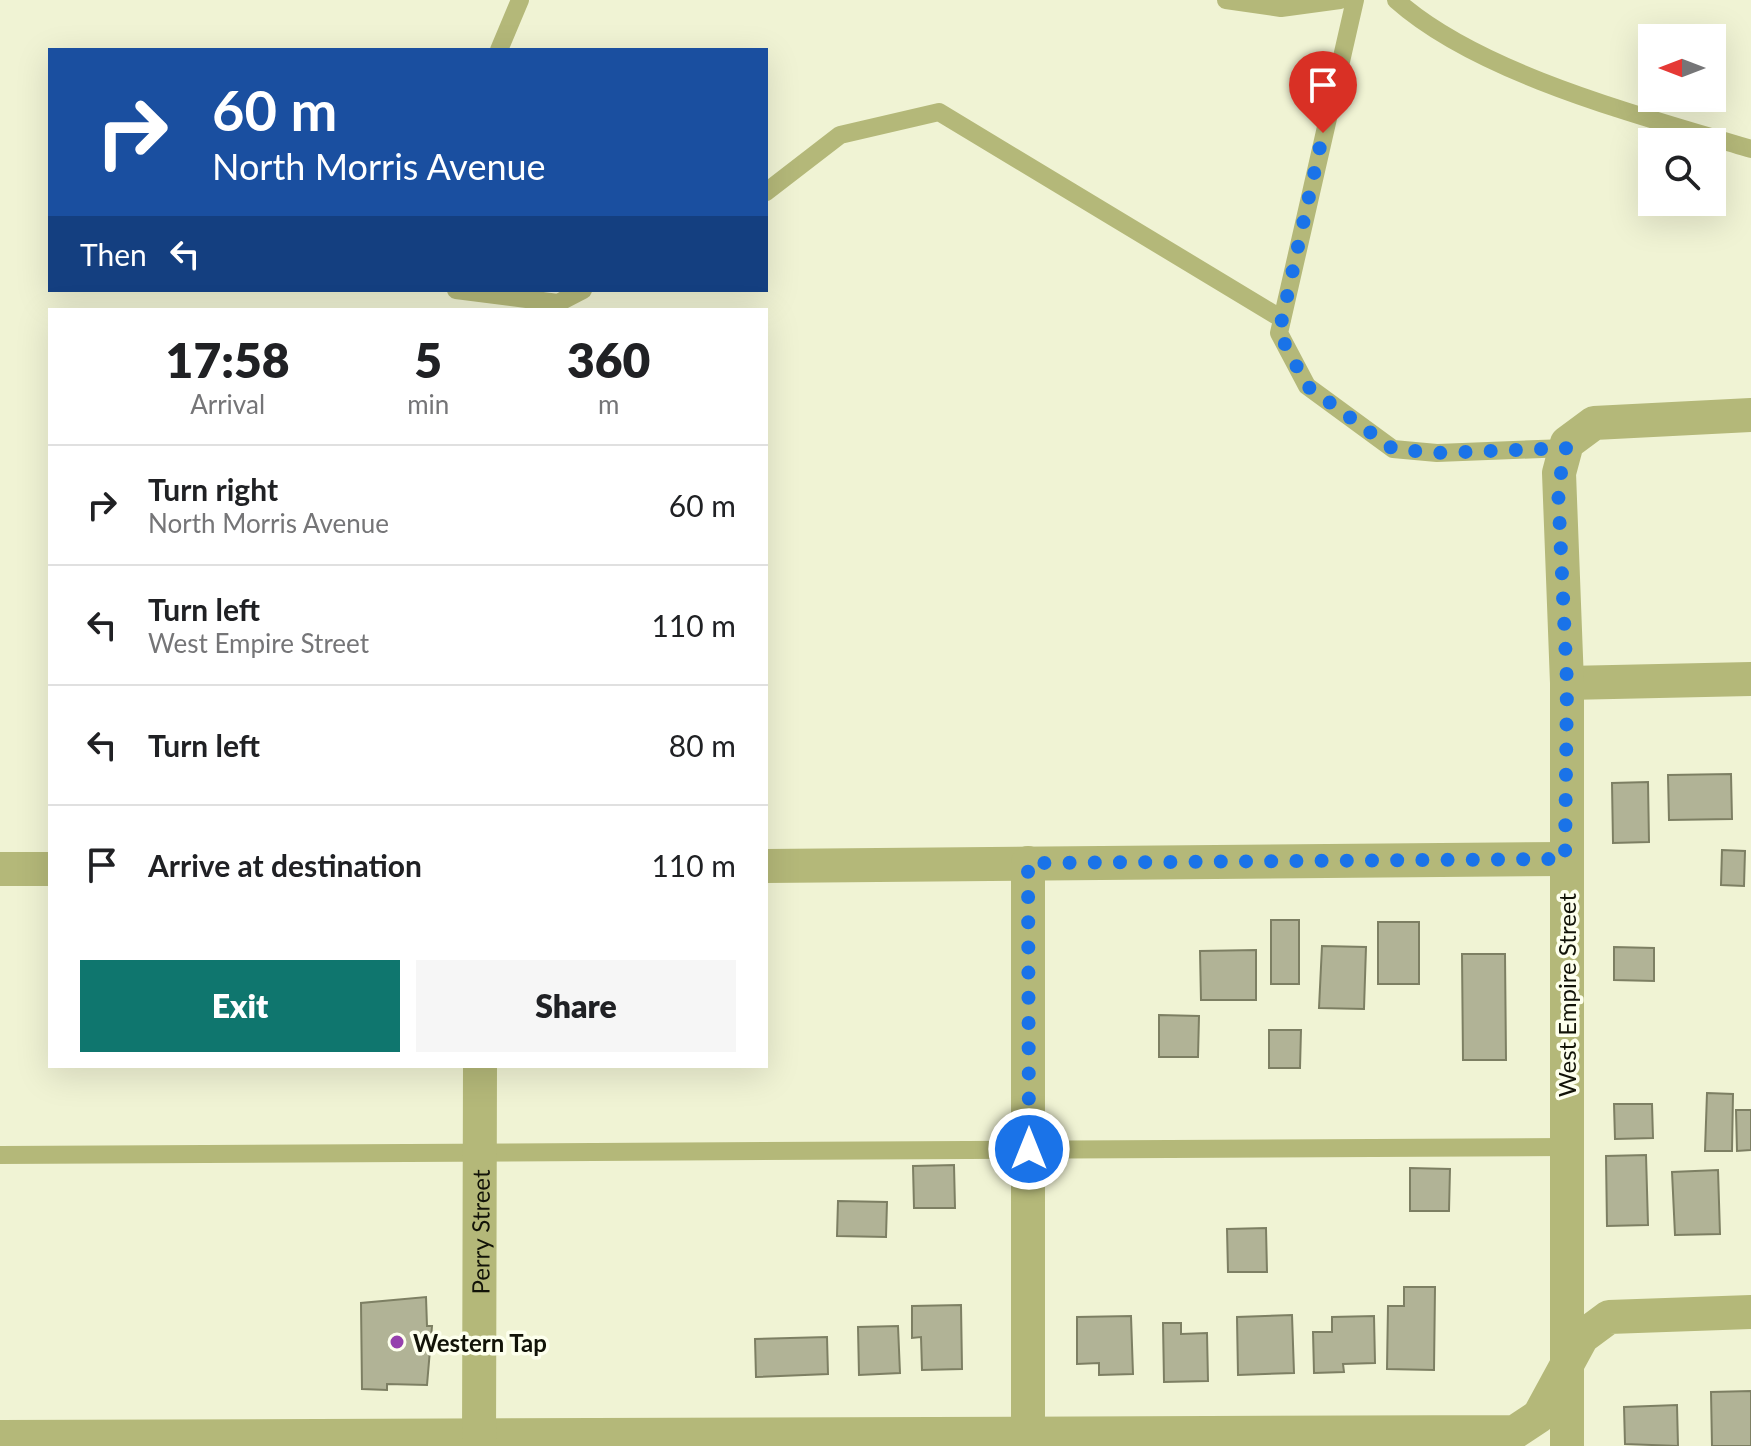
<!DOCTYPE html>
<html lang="en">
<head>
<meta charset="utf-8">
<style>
  body { margin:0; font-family:Lato,sans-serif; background:#f6f6f6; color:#202124; height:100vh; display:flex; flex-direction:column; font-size:30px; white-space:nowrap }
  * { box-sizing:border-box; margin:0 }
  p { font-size:26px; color:#757577 }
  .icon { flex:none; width:44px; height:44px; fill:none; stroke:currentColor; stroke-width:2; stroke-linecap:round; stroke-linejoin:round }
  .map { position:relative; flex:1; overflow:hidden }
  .panel { position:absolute; left:48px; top:308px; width:720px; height:760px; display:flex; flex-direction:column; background:#fff; border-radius:0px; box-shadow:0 8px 32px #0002 }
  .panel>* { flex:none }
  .guide { position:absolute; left:48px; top:48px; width:720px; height:244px; border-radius:0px; box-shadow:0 8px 32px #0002; background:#1a4fa0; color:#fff; overflow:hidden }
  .needle { width:52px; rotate:270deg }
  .buttons { position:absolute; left:1638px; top:24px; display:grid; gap:16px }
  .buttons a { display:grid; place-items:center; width:88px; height:88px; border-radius:0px; background:#fff; box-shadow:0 8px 32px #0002; font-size:40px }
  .pin { position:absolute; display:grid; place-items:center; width:68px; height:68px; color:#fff; margin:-82px -34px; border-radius:50% 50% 50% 0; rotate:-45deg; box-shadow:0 0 8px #0007 }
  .pin .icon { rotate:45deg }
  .me { position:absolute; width:88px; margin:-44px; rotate:0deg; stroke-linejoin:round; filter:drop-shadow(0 0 6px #0008) }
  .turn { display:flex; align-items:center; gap:28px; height:168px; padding:0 32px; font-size:36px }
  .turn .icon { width:104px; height:104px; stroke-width:2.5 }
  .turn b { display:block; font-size:56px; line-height:68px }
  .then { display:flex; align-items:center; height:76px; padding:0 32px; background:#0003; gap:16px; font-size:30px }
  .eta { display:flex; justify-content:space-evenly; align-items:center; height:136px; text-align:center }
  .eta b { font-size:48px; font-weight:800; line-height:56px }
  .button { display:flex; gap:16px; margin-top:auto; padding:16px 32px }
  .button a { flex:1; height:92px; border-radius:0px; background:#0f766e; color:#fff; font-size:32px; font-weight:800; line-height:92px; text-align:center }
  .button a+a { background:#f6f6f6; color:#202124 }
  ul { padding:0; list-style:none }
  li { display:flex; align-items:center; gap:24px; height:120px; padding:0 32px; border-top:2px solid #e0e0e0 }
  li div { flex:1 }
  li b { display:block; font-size:30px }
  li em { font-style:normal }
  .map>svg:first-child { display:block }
</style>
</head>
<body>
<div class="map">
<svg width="1751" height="1446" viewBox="0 0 1751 1446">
  <rect width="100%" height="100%" fill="#f0f3d4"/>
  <g fill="#b1b396" stroke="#7d7f63" stroke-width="2">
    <path d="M 1731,774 L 1732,819 L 1669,820 L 1668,775 Z"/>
    <path d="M 1648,782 L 1649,842 L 1613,843 L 1612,783 Z"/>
    <path d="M 1722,850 L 1745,851 L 1744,886 L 1721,885 Z"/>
    <rect x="1271" y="920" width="28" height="64"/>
    <rect x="1378" y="922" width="41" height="62"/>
    <path d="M 1322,946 L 1366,947 L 1364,1009 L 1319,1008 Z"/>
    <path d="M 1614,947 L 1654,948 L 1654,981 L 1614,980 Z"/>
    <path d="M 1256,950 L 1256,1000 L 1201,1000 L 1200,951 Z"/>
    <path d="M 1462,954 L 1505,954 L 1506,1060 L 1463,1060 Z"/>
    <path d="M 1159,1015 L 1199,1016 L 1198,1057 L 1159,1057 Z"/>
    <path d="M 1269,1030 L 1301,1030 L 1300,1068 L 1269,1068 Z"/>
    <path d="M 1707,1093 L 1733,1094 L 1732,1151 L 1705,1151 Z"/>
    <path d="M 1614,1104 L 1652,1104 L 1653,1138 L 1615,1139 Z"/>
    <path d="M 1736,1110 L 1751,1110 L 1751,1150 L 1737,1151 Z"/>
    <path d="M 1646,1155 L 1648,1225 L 1607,1226 L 1606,1156 Z"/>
    <path d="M 954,1165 L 955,1208 L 914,1208 L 913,1166 Z"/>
    <path d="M 1410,1168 L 1450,1169 L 1449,1211 L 1410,1211 Z"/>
    <path d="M 1718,1170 L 1720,1234 L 1675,1235 L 1672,1172 Z"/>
    <path d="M 838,1201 L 887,1202 L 886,1237 L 837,1236 Z"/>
    <path d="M 1266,1228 L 1267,1272 L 1228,1272 L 1227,1229 Z"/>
    <path d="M 1404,1287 L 1435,1287 L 1434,1370 L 1387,1369 L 1388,1306 L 1404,1306 Z"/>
    <path d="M 426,1297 L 427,1326 L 432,1326 L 427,1385 L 387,1384 L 387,1390 L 362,1389 L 361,1303 Z"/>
    <path d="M 961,1305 L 962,1369 L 922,1370 L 921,1337 L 912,1338 L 912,1306 Z"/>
    <path d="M 1292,1315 L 1294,1373 L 1238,1375 L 1237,1317 Z"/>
    <path d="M 1131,1316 L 1133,1374 L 1099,1375 L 1099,1363 L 1077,1364 L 1077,1317 Z"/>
    <path d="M 1374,1316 L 1375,1363 L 1343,1364 L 1344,1372 L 1314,1373 L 1313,1332 L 1332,1332 L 1332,1317 Z"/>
    <path d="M 1163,1323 L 1181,1323 L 1181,1334 L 1207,1333 L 1208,1381 L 1164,1382 Z"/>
    <path d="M 898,1326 L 900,1373 L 859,1375 L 858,1327 Z"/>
    <path d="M 827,1337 L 828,1374 L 756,1377 L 755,1339 Z"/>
    <path d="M 1751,1391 L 1751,1446 L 1712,1446 L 1711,1392 Z"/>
    <path d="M 1677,1405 L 1678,1446 L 1625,1444 L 1624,1407 Z"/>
  </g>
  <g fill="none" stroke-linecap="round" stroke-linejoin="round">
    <g stroke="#b4b879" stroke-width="18">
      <path d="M 1226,0 L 1281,8 L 1340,0"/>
      <path d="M 1355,0 L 1279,333 L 1307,386 L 1393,449 L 1437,453 L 1566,448"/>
      <path d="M 1396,0 C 1480,75 1643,116 1751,149"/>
      <path d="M 499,50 L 520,0"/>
      <path d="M 766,192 L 840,135 L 939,112 L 1282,319"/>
      <path d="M 456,290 L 558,303 L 583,290"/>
      <path d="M 0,1155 L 1567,1147"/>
    </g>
    <g stroke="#b4b879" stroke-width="34">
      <path d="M 1567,683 L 1751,679"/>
      <path d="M 766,866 L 1565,859"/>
      <path d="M 0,869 L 50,869"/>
      <path d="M 0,1437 L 1515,1432 L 1539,1416 L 1582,1337 L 1609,1317 L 1751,1312"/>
      <path id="s1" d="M 479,1446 L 480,1066"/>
      <path d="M 1028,1446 L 1028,863"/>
      <path d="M 1567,1446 L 1567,683 L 1559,473 L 1567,443 L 1594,423 L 1751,415"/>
    </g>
  </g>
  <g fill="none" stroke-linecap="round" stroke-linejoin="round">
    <path stroke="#1a73e8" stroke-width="14" stroke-dasharray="0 25.2" d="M 1029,1149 L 1028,863 L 1565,859 L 1567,683 L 1558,488 L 1566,448 L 1437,453 L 1393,449 L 1307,386 L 1279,333 L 1323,133"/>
  </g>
  <circle fill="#9640ad" stroke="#fdffed" stroke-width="3" cx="397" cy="1342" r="8"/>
  <g text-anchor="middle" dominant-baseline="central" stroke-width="7" stroke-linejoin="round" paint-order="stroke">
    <g font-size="24" fill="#121308" stroke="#fdffed">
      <text transform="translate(1566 995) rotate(-90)">West Empire Street</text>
      <text stroke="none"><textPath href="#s1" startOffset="214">Perry Street</textPath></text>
    </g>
    <g font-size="24" font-weight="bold" fill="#121308" stroke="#fdffed" text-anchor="start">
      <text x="413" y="1342">Western Tap</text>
    </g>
  </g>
</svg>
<div class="buttons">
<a><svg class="needle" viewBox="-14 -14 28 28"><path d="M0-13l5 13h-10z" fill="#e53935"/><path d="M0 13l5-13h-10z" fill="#757577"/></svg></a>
<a><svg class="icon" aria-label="search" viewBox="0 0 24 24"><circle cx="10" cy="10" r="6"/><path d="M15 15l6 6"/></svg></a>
</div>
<div class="pin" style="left:1323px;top:133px;background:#d93025"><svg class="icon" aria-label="arrive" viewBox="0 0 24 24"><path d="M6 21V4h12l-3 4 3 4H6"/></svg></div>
<svg class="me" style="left:1029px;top:1149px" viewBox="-20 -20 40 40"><circle r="17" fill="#1a73e8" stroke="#fff" stroke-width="3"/><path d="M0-11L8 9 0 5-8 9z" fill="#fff"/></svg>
<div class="guide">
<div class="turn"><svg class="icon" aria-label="right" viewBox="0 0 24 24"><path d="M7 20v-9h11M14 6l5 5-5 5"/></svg><div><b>60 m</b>North Morris Avenue</div></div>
<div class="then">Then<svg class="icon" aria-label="left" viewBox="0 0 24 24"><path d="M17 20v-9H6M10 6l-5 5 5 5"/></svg></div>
</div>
<section class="panel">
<div class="eta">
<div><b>17:58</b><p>Arrival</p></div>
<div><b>5</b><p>min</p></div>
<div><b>360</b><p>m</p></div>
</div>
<ul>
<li><svg class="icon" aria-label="right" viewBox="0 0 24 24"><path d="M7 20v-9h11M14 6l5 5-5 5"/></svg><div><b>Turn right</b><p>North Morris Avenue</p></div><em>60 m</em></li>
<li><svg class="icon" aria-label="left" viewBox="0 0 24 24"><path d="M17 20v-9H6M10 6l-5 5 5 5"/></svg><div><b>Turn left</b><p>West Empire Street</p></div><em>110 m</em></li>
<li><svg class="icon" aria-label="left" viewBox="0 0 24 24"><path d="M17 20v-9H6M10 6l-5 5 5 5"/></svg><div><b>Turn left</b></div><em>80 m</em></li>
<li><svg class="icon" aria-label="arrive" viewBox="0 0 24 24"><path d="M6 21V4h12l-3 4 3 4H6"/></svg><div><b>Arrive at destination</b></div><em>110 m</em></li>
</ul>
<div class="button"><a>Exit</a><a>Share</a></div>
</section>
</div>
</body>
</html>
